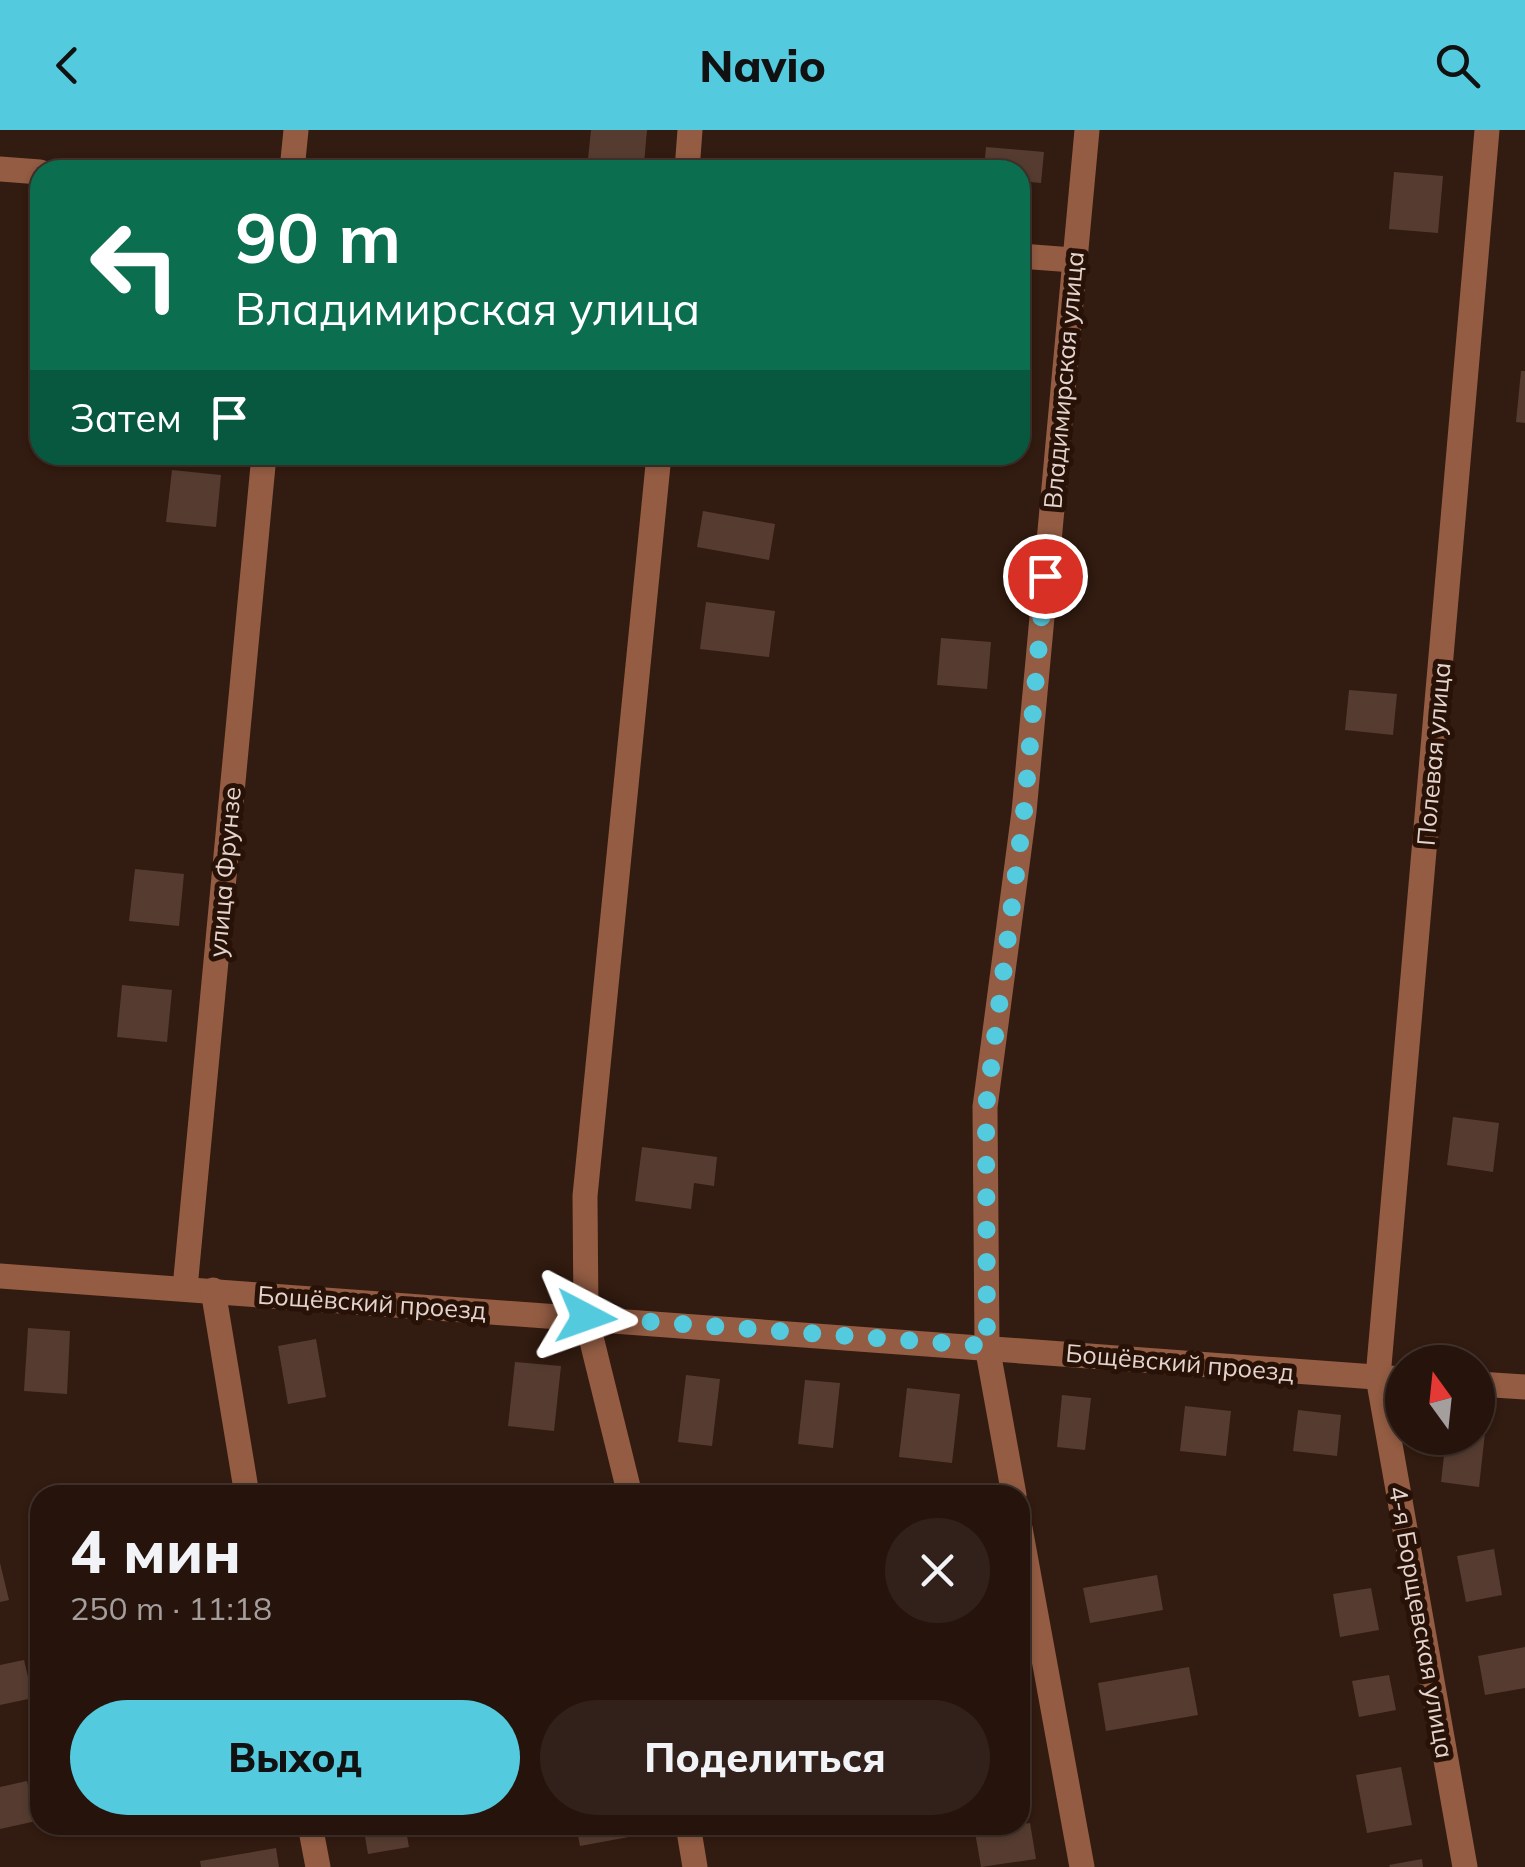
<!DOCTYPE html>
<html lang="ru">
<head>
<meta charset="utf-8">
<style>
  body { margin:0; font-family:Mulish,sans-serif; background:#32211a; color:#f1f3f6; height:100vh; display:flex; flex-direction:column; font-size:38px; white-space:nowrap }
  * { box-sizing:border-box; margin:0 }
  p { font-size:32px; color:#a49e9d }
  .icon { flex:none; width:55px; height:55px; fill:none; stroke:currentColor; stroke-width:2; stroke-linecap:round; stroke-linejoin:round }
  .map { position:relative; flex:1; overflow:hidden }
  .panel { position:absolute; left:30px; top:1355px; width:1000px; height:350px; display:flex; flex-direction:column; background:#26140c; border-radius:30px; box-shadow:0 2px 8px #0004,0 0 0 2px #42332d }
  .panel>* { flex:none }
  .hud { position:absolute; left:30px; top:30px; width:1000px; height:305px; border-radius:30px; box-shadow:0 2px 8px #0004,0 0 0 2px #42332d; background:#0b6e4f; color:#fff; overflow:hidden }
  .needle { width:65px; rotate:345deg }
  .fabs { position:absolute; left:1385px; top:1215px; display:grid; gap:20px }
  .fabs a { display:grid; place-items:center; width:110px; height:110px; border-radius:50%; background:#26140c; box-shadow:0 2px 8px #0004,0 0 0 2px #42332d; font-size:50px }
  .pin { position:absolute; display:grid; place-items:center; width:85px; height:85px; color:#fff; margin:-42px; border:5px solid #fff; border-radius:50%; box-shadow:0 2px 10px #0007 }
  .me { position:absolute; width:110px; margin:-55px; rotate:94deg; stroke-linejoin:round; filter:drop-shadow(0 0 8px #0008) }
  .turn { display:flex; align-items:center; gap:35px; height:210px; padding:0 40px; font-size:45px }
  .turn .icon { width:130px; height:130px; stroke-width:2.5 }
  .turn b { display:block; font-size:70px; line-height:85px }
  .then { display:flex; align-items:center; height:95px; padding:0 40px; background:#0003; gap:20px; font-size:38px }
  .round { display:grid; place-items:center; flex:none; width:105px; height:105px; border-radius:52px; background:#32211a }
  .head { display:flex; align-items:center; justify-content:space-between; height:170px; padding:0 40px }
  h1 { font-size:60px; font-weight:800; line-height:75px }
  .cta { display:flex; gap:20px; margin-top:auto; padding:20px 40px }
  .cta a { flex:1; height:115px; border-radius:60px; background:#54cade; color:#111; font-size:40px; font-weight:800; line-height:115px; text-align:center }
  .cta a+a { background:#32211a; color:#f1f3f6 }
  header { display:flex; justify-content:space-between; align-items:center; height:130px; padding:0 40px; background:#54cade; color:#111; font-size:45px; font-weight:800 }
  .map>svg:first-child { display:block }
</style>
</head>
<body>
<header><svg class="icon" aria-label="back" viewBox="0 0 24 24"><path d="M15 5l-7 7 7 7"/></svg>Navio<svg class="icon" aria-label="search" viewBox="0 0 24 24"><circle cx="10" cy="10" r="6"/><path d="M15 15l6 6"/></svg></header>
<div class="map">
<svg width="1525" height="1737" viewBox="0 0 1525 1737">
  <rect width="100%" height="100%" fill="#321b10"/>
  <g fill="#563c30">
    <path d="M 591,0 L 647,0 L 644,33 L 588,29 Z"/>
    <path d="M 986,17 L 1044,22 L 1041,53 L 1020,51 L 1020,40 L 984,40 Z"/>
    <path d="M 1394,42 L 1443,46 L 1438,103 L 1389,99 Z"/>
    <path d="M 1521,241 L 1525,241 L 1525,293 L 1516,292 Z"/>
    <path d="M 172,340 L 221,345 L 216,397 L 166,392 Z"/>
    <path d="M 703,381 L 775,394 L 769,430 L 697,417 Z"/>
    <path d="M 706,472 L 775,481 L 769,527 L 700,519 Z"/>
    <path d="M 941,508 L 991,512 L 987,559 L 937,555 Z"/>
    <path d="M 1349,560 L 1397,564 L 1393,605 L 1345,600 Z"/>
    <path d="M 135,739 L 184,744 L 179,796 L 129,791 Z"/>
    <path d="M 122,855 L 172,860 L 167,912 L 117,907 Z"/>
    <path d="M 1453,987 L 1499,993 L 1493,1042 L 1447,1035 Z"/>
    <path d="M 642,1017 L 717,1027 L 714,1056 L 694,1053 L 691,1079 L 635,1071 Z"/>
    <path d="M 28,1198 L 70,1201 L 67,1264 L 24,1261 Z"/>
    <path d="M 316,1209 L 326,1267 L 288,1274 L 278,1216 Z"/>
    <path d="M 515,1232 L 561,1236 L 554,1301 L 508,1296 Z"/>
    <path d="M 686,1245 L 720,1249 L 712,1316 L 678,1312 Z"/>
    <path d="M 805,1250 L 840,1253 L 833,1318 L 798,1314 Z"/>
    <path d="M 907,1258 L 960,1264 L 952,1333 L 899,1327 Z"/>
    <path d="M 1062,1265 L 1091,1268 L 1085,1320 L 1057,1317 Z"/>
    <path d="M 1185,1276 L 1231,1281 L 1226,1326 L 1180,1321 Z"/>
    <path d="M 1298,1280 L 1341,1285 L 1337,1326 L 1293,1321 Z"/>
    <path d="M 1478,1293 L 1486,1294 L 1479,1357 L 1441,1352 L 1446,1308 L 1478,1308 Z"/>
    <path d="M 1494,1419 L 1502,1465 L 1466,1472 L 1457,1426 Z"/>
    <path d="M 0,1433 L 9,1470 L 0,1472 Z"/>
    <path d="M 1157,1445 L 1163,1480 L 1090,1493 L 1083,1458 Z"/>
    <path d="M 1371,1458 L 1379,1500 L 1340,1507 L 1333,1464 Z"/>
    <path d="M 1525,1517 L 1525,1558 L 1485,1565 L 1478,1526 Z"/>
    <path d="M 24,1530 L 33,1568 L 0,1575 L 0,1535 Z"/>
    <path d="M 1189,1537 L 1198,1585 L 1106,1601 L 1098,1553 Z"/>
    <path d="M 1389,1545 L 1396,1580 L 1359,1587 L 1352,1551 Z"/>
    <path d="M 1401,1637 L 1412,1695 L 1367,1703 L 1356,1645 Z"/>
    <path d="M 27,1651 L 36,1691 L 0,1699 L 0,1657 Z"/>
    <path d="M 1030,1693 L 1036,1729 L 981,1737 L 975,1702 Z"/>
    <path d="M 363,1695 L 405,1695 L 409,1717 L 368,1724 Z"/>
    <path d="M 576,1695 L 643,1695 L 645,1704 L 580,1716 Z"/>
    <path d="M 276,1718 L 279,1737 L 201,1737 L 200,1731 Z"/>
    <path d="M 1422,1729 L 1423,1737 L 1390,1737 L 1389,1735 Z"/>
  </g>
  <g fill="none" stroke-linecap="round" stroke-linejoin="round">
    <g stroke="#935c43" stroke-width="25">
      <path d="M 0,39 L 40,42"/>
      <path d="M 292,40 L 296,0"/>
      <path d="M 687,40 L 690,0"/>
      <path d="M 1020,126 L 1073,130"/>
      <path d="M 0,1146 L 1402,1249"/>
      <path d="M 185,1158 L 264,325"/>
      <path d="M 213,1160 L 247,1365"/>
      <path d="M 1478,1254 L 1525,1257"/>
      <path d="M 630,1365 L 586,1187 L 585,1066 L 659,325"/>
      <path d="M 1014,1365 L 987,1216 L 985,977 L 1024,682 L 1087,0"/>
      <path d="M 1020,1398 L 1082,1737"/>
      <path d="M 310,1695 L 318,1737"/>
      <path d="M 688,1695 L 695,1737"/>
      <path d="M 1465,1737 L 1378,1247 L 1487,0"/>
    </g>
  </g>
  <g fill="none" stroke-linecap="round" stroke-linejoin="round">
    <path stroke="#54cade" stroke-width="18" stroke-dasharray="0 32.4" d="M 586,1187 L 987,1216 L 986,977 L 1024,682 L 1045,446"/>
  </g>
  <g text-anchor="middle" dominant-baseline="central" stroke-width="10" stroke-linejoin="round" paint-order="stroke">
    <g font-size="25" fill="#e4d4cd" stroke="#281207">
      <text transform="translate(1063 250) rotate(-85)">Владимирская улица</text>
      <text transform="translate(1433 624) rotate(-85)">Полевая улица</text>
      <text transform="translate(224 742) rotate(-85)">улица Фрунзе</text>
      <text transform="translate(372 1172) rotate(4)">Бощёвский проезд</text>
      <text transform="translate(1180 1232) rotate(5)">Бощёвский проезд</text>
      <text transform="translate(1422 1492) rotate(80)">4-я Борщевская улица</text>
    </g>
  </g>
</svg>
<div class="fabs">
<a><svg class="needle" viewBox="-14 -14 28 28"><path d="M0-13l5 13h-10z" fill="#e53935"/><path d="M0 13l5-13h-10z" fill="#a49e9d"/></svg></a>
</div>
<div class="pin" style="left:1045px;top:446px;background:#d93025"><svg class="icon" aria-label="arrive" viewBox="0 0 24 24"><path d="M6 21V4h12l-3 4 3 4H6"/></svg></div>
<svg class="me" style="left:586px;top:1187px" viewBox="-20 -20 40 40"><path d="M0-17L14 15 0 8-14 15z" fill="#54cade" stroke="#fff" stroke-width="4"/></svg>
<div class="hud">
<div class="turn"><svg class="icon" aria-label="left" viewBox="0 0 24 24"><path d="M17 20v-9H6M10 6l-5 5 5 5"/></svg><div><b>90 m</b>Владимирская улица</div></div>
<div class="then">Затем<svg class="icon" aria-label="arrive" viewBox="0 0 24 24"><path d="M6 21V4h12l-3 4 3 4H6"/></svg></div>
</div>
<section class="panel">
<div class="head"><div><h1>4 мин</h1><p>250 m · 11:18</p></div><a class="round"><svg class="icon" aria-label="close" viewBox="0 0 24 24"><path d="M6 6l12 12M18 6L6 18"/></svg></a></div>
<div class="cta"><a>Выход</a><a>Поделиться</a></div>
</section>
</div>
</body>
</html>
